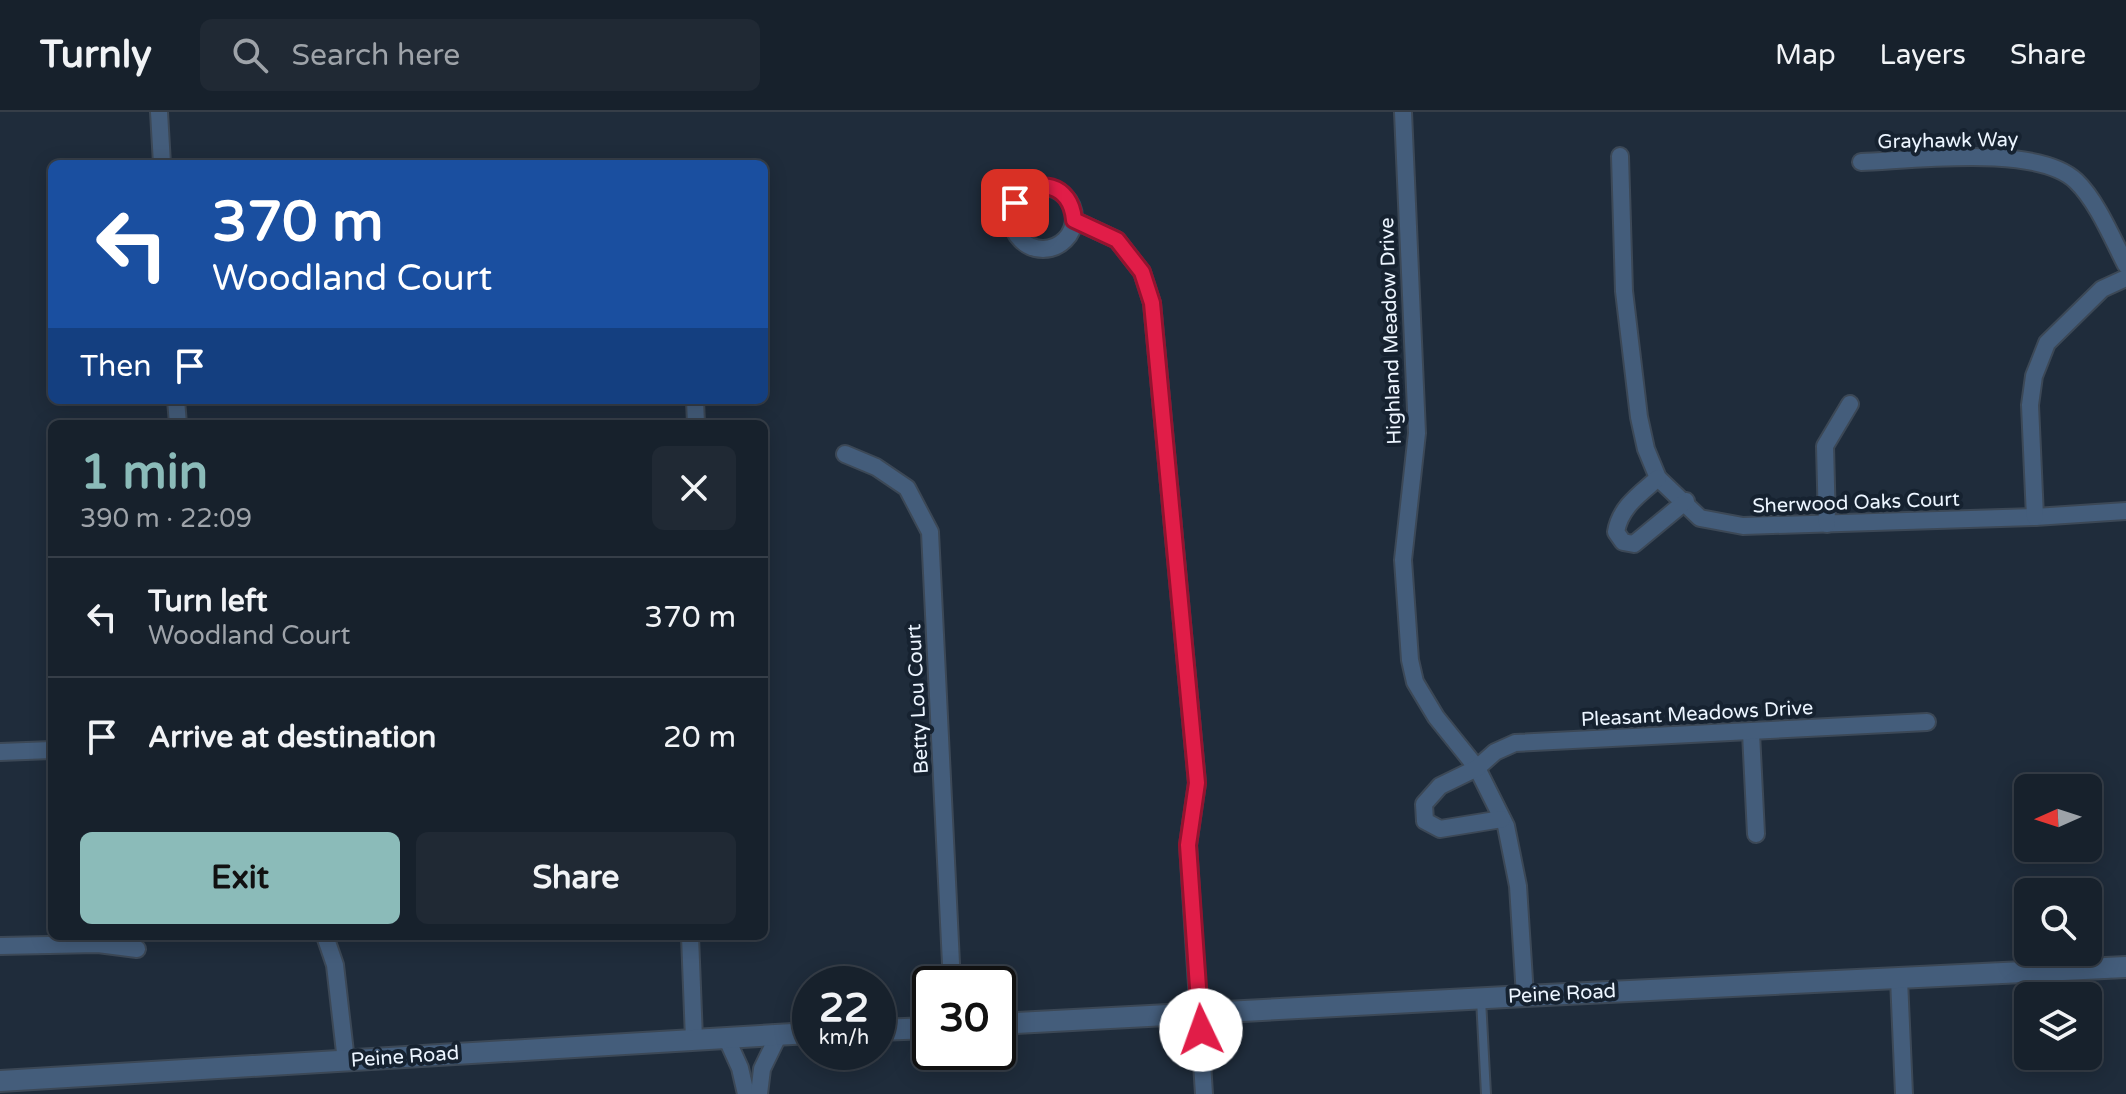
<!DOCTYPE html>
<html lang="en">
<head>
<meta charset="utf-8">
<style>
  body { margin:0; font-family:"Varela Round",sans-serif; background:#202934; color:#f1f3f6; height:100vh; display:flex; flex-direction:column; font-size:30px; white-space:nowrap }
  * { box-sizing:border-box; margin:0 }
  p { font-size:26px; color:#9ea3a9 }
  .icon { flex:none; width:44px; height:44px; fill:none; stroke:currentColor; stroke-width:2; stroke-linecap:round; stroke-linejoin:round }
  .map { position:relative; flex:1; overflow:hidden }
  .drawer { position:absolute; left:48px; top:308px; width:720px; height:520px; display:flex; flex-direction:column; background:#17212c; border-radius:12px; box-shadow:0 4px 20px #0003,0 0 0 2px #363e48 }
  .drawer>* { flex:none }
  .top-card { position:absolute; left:48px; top:48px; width:720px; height:244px; border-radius:12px; box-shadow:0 4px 20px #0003,0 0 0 2px #363e48; background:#1a4fa0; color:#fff; overflow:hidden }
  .needle { width:52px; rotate:267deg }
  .tools { position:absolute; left:2014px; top:662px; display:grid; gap:16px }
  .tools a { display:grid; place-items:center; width:88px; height:88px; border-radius:12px; background:#17212c; box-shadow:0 4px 20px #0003,0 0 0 2px #363e48; font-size:40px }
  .speed { position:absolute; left:792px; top:854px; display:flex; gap:16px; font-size:40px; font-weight:700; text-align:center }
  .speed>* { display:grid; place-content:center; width:104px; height:104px; border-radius:50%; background:#17212c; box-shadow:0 4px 20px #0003,0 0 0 2px #363e48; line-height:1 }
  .speed small { font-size:20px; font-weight:400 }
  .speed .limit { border:4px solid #111; border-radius:12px; background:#fff; color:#111 }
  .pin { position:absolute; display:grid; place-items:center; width:68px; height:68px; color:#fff; margin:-34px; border-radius:16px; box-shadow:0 4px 12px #0006 }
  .me { position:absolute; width:88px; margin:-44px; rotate:357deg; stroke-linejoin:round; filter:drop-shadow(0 0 6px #0008) }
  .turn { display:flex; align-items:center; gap:28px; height:168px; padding:0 32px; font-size:36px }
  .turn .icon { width:104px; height:104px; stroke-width:2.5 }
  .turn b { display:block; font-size:56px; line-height:68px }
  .then { display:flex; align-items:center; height:76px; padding:0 32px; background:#0003; gap:16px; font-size:30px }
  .round { display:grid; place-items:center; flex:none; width:84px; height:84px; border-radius:12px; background:#202934 }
  .headline { display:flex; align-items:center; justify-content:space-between; height:136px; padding:0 32px }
  h1 { font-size:48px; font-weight:800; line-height:60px; color:#8bbbb9 }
  .cta { display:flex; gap:16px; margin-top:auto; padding:16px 32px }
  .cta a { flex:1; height:92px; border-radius:12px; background:#8bbbb9; color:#111; font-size:32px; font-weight:800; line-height:92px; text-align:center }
  .cta a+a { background:#202934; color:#f1f3f6 }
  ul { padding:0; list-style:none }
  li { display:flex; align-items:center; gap:24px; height:120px; padding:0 32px; border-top:2px solid #363e48 }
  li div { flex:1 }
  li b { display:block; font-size:30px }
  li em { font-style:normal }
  header { display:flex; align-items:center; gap:48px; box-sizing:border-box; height:112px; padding:0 40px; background:#17212c; border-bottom:2px solid #363e48 }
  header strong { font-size:38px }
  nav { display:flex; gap:44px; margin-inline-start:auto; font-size:28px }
  .search { width:560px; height:72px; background:#202934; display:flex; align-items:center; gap:20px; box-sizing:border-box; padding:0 28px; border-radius:12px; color:#9ea3a9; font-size:30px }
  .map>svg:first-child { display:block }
</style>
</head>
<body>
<header>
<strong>Turnly</strong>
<div class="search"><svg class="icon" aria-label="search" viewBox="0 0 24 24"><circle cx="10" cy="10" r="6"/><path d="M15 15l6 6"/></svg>Search here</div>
<nav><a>Map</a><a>Layers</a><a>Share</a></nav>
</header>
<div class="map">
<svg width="2126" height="982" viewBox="0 0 2126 982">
  <rect width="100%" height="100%" fill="#1f2c3b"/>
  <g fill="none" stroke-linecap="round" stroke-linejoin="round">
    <defs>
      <path id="service" d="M 1481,887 L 1486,982"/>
      <g id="minor">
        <path d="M 159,0 L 162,52"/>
        <path d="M 1403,0 L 1417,321 L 1403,448 L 1410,548 L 1415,570 L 1436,605 L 1477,656 L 1506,714 L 1518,774 L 1525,884"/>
        <path d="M 1620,44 L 1624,179 L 1639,305 L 1646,337 L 1658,366 L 1700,406 L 1743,414 L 2035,405 L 2126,399"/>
        <path d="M 1861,50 C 1914,48 2038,32 2076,69 C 2097,89 2113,128 2126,153"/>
        <circle cx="1043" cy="106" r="31"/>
        <path d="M 1074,108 L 1117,128 L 1142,160 L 1152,191 L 1197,671 L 1188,733 L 1204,982"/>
        <path d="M 176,288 L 178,312"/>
        <path d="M 695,288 L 696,312"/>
        <path d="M 845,342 L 876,355 L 907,376 L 930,420 L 952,872"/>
        <path d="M 1658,366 C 1640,382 1620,395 1616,420 L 1623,430 L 1634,432 L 1686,389"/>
        <path d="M 2035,405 L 2030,293 L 2034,264 L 2047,231 L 2102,177 L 2126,166"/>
        <path d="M 1827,412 L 1825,334 L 1850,292"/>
        <path d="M 1751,621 L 1756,722"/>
        <path d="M 0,640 L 52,638"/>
        <path d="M 1502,707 L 1440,717 L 1425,709 L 1424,692 L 1440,674 L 1477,656 L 1495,640 L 1515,631 L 1927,610"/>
        <path d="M 325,824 L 335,853 L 346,949"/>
        <path d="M 690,824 L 694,927"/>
        <path d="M 0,834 L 98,832 L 137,837"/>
        <path d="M 1899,867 L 1904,982"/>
        <path d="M 726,925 L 740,956 L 746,982"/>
        <path d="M 759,982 L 762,957 L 779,922"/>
      </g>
      <g id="tertiary">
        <path d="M 998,912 L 1525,884 L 2126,855"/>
        <path d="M 878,918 L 930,916"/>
        <path d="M 0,969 L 810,921"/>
      </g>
    </defs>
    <use href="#service" stroke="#3c4856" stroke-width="12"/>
    <use href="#minor" stroke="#3c4856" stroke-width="20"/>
    <use href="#tertiary" stroke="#3c4856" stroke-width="24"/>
    <use href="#service" stroke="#445d7b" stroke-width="8"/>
    <use href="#minor" stroke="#445d7b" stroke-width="16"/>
    <use href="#tertiary" stroke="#445d7b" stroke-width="20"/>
  </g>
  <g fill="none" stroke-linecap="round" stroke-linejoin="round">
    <defs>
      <path id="route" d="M 1015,91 C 1037,63 1071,72 1074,108 L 1117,128 L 1142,160 L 1152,191 L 1197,671 L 1188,733 L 1201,918"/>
    </defs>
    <use href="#route" stroke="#92132f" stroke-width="20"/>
    <use href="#route" stroke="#e11d48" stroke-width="14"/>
  </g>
  <g text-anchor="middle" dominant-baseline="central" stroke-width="8" stroke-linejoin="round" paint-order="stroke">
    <g font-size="20" fill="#ecf5ff" stroke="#162230">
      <text transform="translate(1948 29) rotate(-1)">Grayhawk Way</text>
      <text transform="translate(1391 219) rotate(-92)">Highland Meadow Drive</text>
      <text transform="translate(1856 391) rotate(-2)">Sherwood Oaks Court</text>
      <text transform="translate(918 587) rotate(-93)">Betty Lou Court</text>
      <text transform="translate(1697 602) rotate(-3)">Pleasant Meadows Drive</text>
      <text transform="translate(1562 882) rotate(-3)">Peine Road</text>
      <text transform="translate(405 945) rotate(-4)">Peine Road</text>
    </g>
  </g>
</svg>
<div class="tools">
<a><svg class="needle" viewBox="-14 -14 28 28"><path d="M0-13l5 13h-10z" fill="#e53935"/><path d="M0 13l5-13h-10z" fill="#9ea3a9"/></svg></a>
<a><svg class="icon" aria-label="search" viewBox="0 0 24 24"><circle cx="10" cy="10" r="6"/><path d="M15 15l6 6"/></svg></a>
<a><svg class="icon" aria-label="layers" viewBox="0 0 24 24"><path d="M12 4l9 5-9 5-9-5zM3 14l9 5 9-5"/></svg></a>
</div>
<div class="speed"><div>22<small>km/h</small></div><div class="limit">30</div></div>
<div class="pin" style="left:1015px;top:91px;background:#d93025"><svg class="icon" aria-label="arrive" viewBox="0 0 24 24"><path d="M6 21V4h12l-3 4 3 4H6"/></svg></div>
<svg class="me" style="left:1201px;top:918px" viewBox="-20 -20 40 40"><circle r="19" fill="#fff"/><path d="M0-13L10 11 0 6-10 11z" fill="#e11d48"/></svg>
<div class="top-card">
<div class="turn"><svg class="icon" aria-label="left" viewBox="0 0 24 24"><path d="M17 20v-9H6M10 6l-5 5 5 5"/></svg><div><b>370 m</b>Woodland Court</div></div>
<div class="then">Then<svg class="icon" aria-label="arrive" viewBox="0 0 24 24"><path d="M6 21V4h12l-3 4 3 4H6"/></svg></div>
</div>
<section class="drawer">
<div class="headline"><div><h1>1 min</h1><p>390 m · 22:09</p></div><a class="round"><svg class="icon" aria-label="close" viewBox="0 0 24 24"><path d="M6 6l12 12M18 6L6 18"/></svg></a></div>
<ul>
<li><svg class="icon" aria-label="left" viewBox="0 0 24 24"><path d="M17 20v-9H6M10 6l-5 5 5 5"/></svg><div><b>Turn left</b><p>Woodland Court</p></div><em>370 m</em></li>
<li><svg class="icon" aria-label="arrive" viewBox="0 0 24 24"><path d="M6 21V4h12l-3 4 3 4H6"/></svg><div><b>Arrive at destination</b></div><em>20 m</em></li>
</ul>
<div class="cta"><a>Exit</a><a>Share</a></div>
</section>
</div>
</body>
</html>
